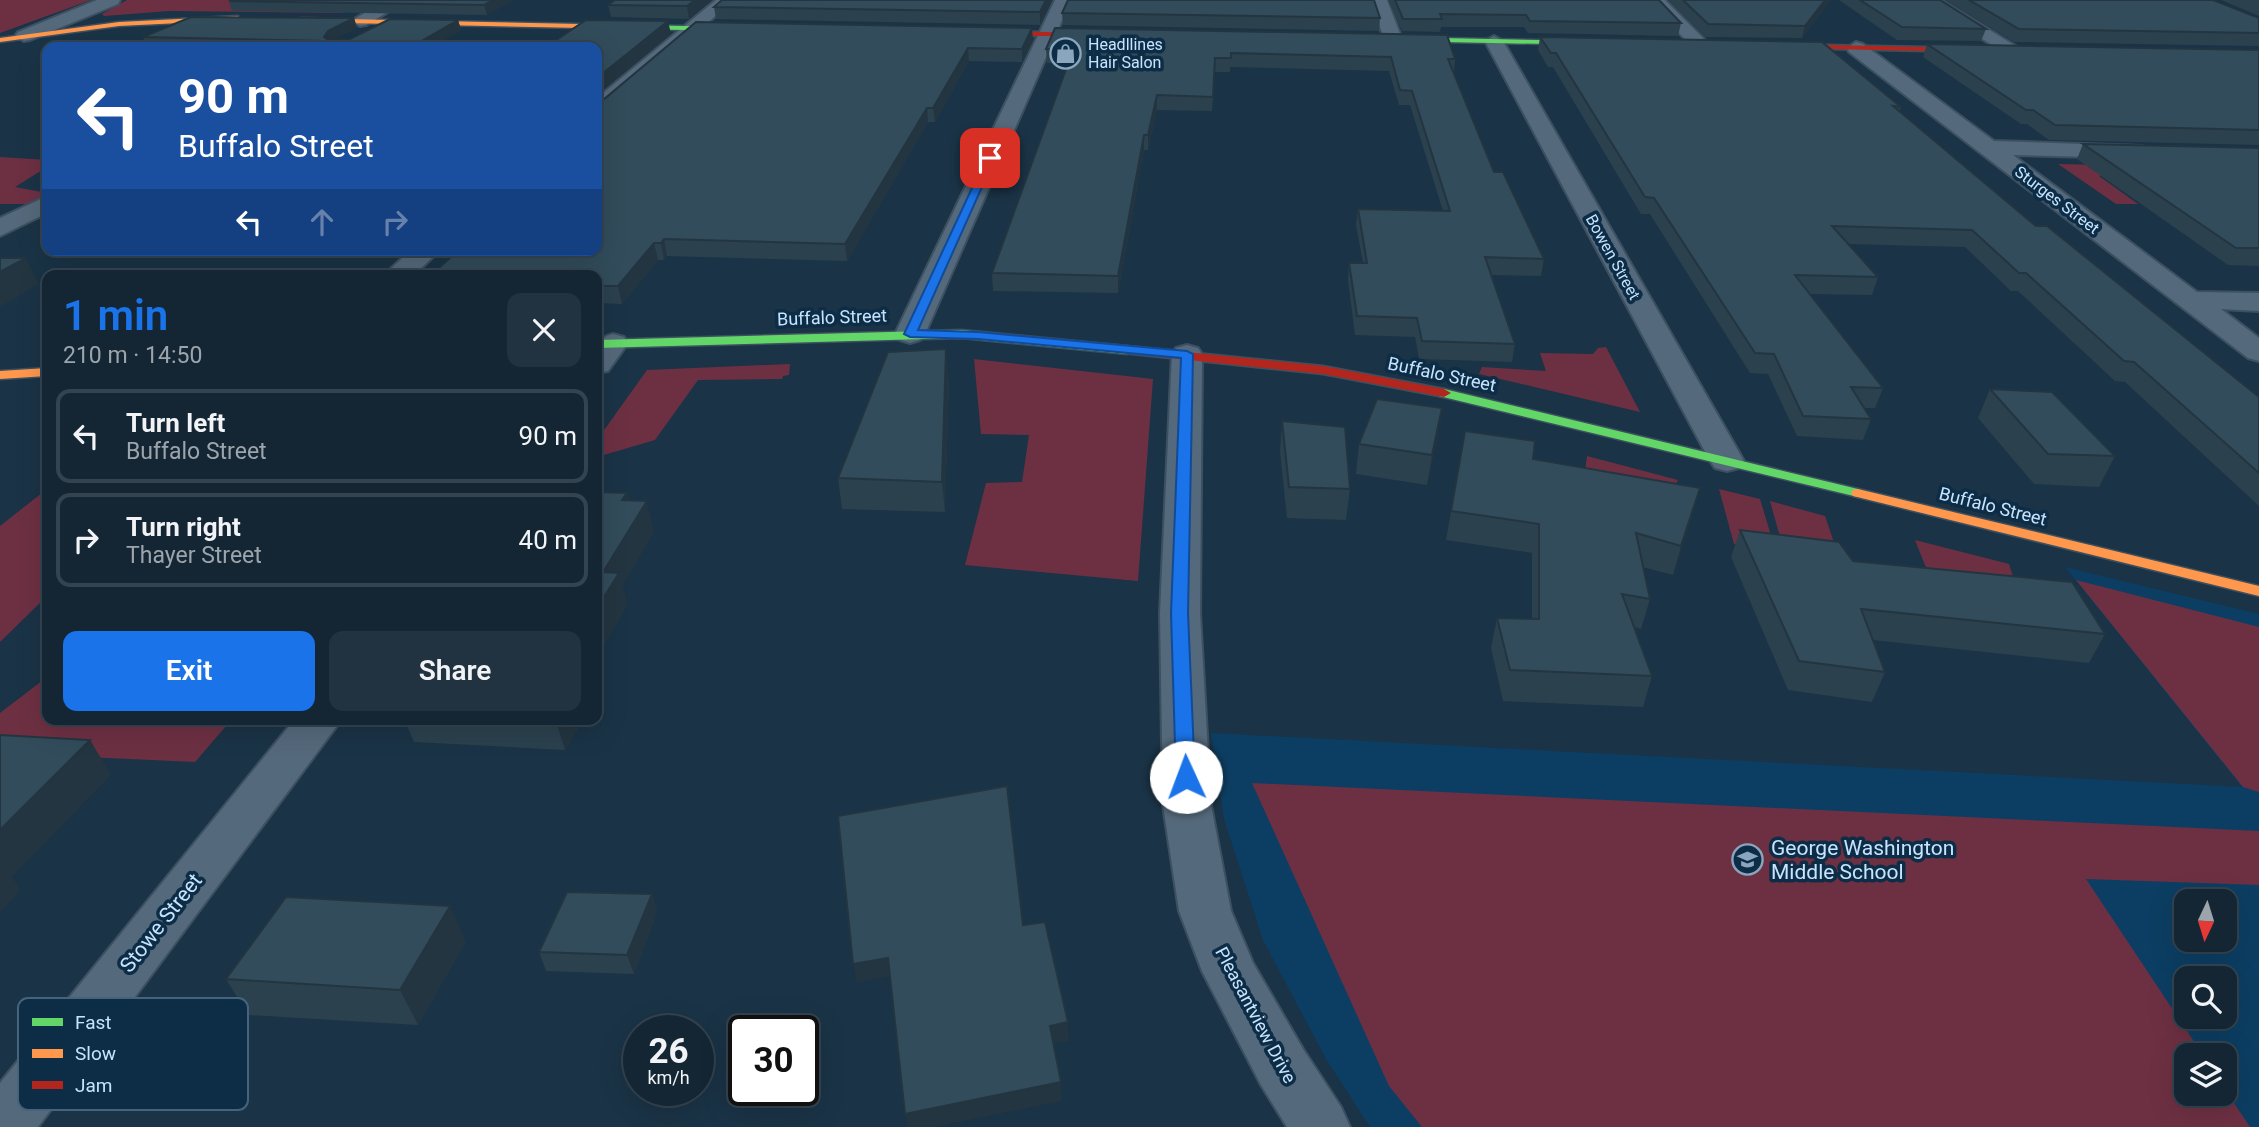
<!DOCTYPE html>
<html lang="en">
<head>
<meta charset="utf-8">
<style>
  body { margin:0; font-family:Roboto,sans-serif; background:#213240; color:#f1f3f6; height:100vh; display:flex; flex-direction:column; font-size:26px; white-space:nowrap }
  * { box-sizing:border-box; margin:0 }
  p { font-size:23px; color:#9da5ac }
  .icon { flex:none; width:38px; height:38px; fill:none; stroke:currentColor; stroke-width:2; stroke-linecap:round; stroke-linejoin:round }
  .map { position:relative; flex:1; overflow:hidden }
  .drawer { position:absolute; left:42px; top:270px; width:560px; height:455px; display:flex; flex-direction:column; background:#142634; border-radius:14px; box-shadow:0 7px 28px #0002,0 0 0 2px #33434f }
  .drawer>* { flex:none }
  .banner { position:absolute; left:42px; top:42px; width:560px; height:214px; border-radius:14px; box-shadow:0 7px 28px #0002,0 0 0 2px #33434f; background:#1a4fa0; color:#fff; overflow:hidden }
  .needle { width:46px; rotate:184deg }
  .fabs { position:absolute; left:2174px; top:889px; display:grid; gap:14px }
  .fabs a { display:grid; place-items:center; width:63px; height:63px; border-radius:14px; background:#142634; box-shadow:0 7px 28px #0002,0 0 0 2px #33434f; font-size:35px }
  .speed { position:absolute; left:623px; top:1015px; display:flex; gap:14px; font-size:35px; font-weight:700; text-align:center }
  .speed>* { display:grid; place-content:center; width:91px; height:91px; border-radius:50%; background:#142634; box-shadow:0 7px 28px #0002,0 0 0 2px #33434f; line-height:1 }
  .speed small { font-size:18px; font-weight:400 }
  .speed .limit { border:4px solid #111; border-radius:10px; background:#fff; color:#111 }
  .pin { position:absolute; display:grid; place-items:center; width:60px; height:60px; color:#fff; margin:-30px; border-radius:14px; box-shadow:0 4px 10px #0006 }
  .me { position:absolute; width:77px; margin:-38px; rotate:358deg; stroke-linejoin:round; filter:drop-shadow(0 0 5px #0008) }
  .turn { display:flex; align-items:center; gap:24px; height:147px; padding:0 21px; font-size:32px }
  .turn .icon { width:91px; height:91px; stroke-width:2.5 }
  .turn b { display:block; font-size:49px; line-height:60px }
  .lanes { display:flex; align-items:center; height:66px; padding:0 21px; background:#0003; justify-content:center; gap:35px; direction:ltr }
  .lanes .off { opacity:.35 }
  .round { display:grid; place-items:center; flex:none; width:74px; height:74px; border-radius:14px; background:#213240 }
  .overview { display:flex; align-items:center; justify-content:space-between; height:119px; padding:0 21px }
  h1 { font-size:42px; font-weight:600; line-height:52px; color:#1a73e8 }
  .button { display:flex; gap:14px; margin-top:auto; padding:14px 21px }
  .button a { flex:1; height:80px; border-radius:14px; background:#1a73e8; color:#fff; font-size:28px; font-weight:600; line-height:80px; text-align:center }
  .button a+a { background:#213240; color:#f1f3f6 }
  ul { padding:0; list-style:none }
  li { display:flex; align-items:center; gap:21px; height:94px; margin:0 14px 10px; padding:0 7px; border:4px solid #33434f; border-radius:14px }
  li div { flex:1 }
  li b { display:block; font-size:26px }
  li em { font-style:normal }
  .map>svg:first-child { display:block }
</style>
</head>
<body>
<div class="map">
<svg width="2259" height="1127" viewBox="0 0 2259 1127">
  <rect width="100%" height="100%" fill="#1a3346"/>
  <path fill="#0c3e63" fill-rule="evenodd" d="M 2065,567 L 2259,614 L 2259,1127 L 1370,1127 L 1326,1059 L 1263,940 L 1224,819 L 1211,733 L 2242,787 ZM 2186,901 L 2224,901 L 2224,940 L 2186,940 ZM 2186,978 L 2224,978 L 2224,1017 L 2186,1017 ZM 2186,1055 L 2224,1055 L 2224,1094 L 2186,1094 Z"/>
  <g fill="#6d3043">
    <path d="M 0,0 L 91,0 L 0,33 Z"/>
    <path d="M 127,0 L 370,0 L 342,13 L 169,11 L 104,16 L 102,14 Z"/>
    <path d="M 0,157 L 47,160 L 47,167 L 15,187 L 47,193 L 29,204 L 0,204 Z"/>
    <path d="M 2058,164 L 2190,167 L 2099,176 L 2138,204 L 2116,204 Z"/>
    <path d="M 1606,347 L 1640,412 L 1479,374 L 1482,367 L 1546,371 L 1540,353 L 1593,354 L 1598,348 Z"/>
    <path d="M 974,359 L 1153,379 L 1138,581 L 965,565 L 986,483 L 1022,482 L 1029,435 L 981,434 Z"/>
    <path d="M 790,364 L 789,375 L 783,376 L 782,379 L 698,380 L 655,440 L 597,457 L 597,440 L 647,370 Z"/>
    <path d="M 1587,456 L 1678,480 L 1664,507 L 1582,494 Z"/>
    <path d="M 47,489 L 47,596 L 0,642 L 0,526 Z"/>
    <path d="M 1719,489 L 1760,499 L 1775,549 L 1734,544 Z"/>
    <path d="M 1770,501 L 1825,516 L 1842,566 L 1785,555 Z"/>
    <path d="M 1915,540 L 2009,564 L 2022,605 L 1937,595 Z"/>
    <path d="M 2076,580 L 2259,627 L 2259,792 L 2243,787 Z"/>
    <path d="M 47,677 L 47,719 L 232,719 L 195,762 L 0,753 L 0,713 Z"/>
    <path d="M 1252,783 L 2259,831 L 2259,885 L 2086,879 L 2203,1055 L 2186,1055 L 2186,1094 L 2224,1094 L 2224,1088 L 2250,1127 L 1422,1127 L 1389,1086 Z"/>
  </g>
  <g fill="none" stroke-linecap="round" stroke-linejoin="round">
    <defs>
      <g id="street">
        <path d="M 97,0 L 120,0 L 118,4 L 30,40 L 24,41 L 15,36 L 18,32 Z"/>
        <path d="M 387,0 L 408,0 L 366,25 L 360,26 L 351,21 Z"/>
        <path d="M 716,0 L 734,0 L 604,112 L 597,114 L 597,98 Z"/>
        <path d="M 1055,0 L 1071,0 L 925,334 L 920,340 L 910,343 L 900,340 L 895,334 Z"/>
        <path d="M 1371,0 L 1387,0 L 1402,39 L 1399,43 L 1393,44 L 1384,39 Z"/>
        <path d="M 1648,0 L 1665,0 L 1706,41 L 1709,45 L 1706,49 L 1694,49 Z"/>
        <path d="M 1921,0 L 1941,0 L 2022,50 L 2013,56 L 2006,54 Z"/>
        <path d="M 1494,36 L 1503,41 L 1744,461 L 1739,468 L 1727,471 L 1715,468 L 1710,461 L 1485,41 Z"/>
        <path d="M 1856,42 L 1863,44 L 1994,141 L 2142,146 L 2145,151 L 2142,156 L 2134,158 L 2013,155 L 2197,292 L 2259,293 L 2259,311 L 2221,309 L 2259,338 L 2259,361 L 2248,358 L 1849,52 L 1847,48 Z"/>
        <path d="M 47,196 L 47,213 L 0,236 L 0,218 Z"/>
        <path d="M 411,250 L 440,250 L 414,275 L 384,275 Z"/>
        <path d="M 613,334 L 624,337 L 628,343 L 608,371 L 597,373 C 597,355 592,339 613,334 Z"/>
        <path d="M 1187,345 L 1198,348 L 1202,354 L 1200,613 L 1211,805 L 1231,911 L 1253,963 L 1303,1049 L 1341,1107 L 1350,1127 L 1287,1127 L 1261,1085 L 1202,971 L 1179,911 L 1163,805 L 1160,613 L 1172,354 L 1176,348 Z"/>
        <path d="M 295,719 L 342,719 L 38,1127 L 0,1127 L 0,1083 Z"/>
      </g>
      <g id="fast">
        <path d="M 629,25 L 742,27 L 746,29 L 742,31 L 626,29 Z"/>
        <path d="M 1394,37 L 1592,41 L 1596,43 L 1592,45 L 1397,41 Z"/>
        <path d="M 961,330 L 1127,346 L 1133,350 L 1127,354 L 961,338 L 597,348 L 597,340 Z"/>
        <path d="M 1444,389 L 1858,489 L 1865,493 L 1858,497 L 1439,396 L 1439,390 Z"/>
      </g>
      <g id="slow">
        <path d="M 238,16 L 241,20 L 119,26 L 0,42 L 0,38 L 119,22 Z"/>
        <path d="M 301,18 L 629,25 L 633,27 L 629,29 L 298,22 Z"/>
        <path d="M 47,368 L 47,376 L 0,379 L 0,371 Z"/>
        <path d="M 1858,489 L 2259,586 L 2259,596 L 1853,496 L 1851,493 L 1853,490 Z"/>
      </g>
      <g id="jam">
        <path d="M 980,31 L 1106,33 L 1110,35 L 1106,37 L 977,35 Z"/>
        <path d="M 1772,44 L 1977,48 L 1981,50 L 1977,52 L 1775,48 Z"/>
        <path d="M 1127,346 L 1323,366 L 1444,389 L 1451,393 L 1444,397 L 1323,374 L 1123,353 L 1121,350 Z"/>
      </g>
    </defs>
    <use href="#street" stroke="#3c5060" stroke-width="4"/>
    <use href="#fast" stroke="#3c5060" stroke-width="3"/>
    <use href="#slow" stroke="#3c5060" stroke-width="3"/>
    <use href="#jam" stroke="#3c5060" stroke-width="3"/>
    <use href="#street" fill="#54697b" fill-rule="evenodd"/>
    <use href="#fast" fill="#63d668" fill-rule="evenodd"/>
    <use href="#slow" fill="#ff974d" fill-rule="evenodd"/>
    <use href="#jam" fill="#b3261e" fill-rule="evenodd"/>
  </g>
  <g fill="#2b414e">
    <path d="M 513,0 L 487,15 L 232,11 L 229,1 Z"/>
    <path d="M 712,0 L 689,19 L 611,17 L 608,5 Z"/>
    <path d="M 722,0 L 1052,0 L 1040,25 L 716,19 L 714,7 Z"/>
    <path d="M 1388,0 L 1659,0 L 1681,23 L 1678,36 L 1528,33 L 1524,27 L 1441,27 L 1440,32 L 1402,31 Z"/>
    <path d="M 1668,0 L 1831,0 L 1802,38 L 1705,37 Z"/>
    <path d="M 1839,0 L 1940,0 L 1986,29 L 1981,41 L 1897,40 Z"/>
    <path d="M 1945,0 L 2213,0 L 2259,18 L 2259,46 L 2014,42 Z"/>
    <path d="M 2221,0 L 2259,0 L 2259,16 Z"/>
    <path d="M 1062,13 L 1380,18 L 1379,31 L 1063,25 Z"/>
    <path d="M 354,18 L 357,28 L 334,39 L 350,39 L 458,20 L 461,30 L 432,47 L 147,47 L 143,37 Z"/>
    <path d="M 696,22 L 1033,41 L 1022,62 L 969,61 L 935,122 L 928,122 L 847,261 L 667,256 L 664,260 L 658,260 L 622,304 L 597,303 L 597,250 L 603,100 Z"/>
    <path d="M 1055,28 L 1455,59 L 1454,73 L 1494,172 L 1544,259 L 1541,276 L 1492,275 L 1515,344 L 1512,362 L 1419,359 L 1415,337 L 1355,335 L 1348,280 L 1349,263 L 1363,263 L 1356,225 L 1358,209 L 1443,211 L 1410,105 L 1399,105 L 1389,71 L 1230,67 L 1230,72 L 1215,72 L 1212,111 L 1157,110 L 1148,150 L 1144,150 L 1118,293 L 993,291 L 992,273 L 1068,63 L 1047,63 L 1046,49 Z"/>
    <path d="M 1540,37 L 1901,107 L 1899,112 L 2036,226 L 2259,397 L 2259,506 L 2125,382 L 2115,381 L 2018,291 L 2011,291 L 1965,247 L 1848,244 L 1878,277 L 1872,295 L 1809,294 L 1883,388 L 1875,408 L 1864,408 L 1871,419 L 1863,440 L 1797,436 L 1768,374 L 1750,373 L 1650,214 L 1641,214 L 1553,67 L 1548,67 L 1538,50 Z"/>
    <path d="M 1927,44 L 2259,50 L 2259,145 L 2049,140 L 2027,124 L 2021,124 L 1923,57 Z"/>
    <path d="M 2083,144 L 2259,148 L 2259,266 L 2228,265 L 2077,159 Z"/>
    <path d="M 949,377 L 945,512 L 842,509 L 838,478 Z"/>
    <path d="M 1990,389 L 2115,456 L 2099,487 L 2034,484 L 1978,418 Z"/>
    <path d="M 1442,408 L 1437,438 L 1427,485 L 1356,474 L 1359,444 Z"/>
    <path d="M 1282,421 L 1350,489 L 1346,520 L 1287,518 L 1280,451 Z"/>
    <path d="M 1465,431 L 1533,459 L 1692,516 L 1673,575 L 1643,567 L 1650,599 L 1641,629 L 1634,627 L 1652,676 L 1643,707 L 1503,701 L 1491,648 L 1497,618 L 1532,619 L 1532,553 L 1446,540 Z"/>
    <path d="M 1740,530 L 1853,561 L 2105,634 L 2089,663 L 1873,640 L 1885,672 L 1872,702 L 1788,690 L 1731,557 Z"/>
    <path d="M 404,719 L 583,719 L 565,750 L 414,742 Z"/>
    <path d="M 652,894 L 657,912 L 634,974 L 546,971 L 539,952 Z"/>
    <path d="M 466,941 L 418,1025 L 248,1015 L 226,979 Z"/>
  </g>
  <g fill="#233540">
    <path d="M 494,0 L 513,0 L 487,15 L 484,5 Z"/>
    <path d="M 695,0 L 712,0 L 689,19 L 687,6 Z"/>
    <path d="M 1046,0 L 1052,0 L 1040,25 L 1040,12 Z"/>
    <path d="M 1825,0 L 1831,0 L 1802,38 L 1805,26 Z"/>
    <path d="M 354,18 L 357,28 L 330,41 L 324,37 L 328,31 Z"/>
    <path d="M 458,20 L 461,30 L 432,47 L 419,47 L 418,43 Z"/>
    <path d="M 668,21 L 671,34 L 597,95 L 597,78 Z"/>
    <path d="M 1032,28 L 1033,41 L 1022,62 L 1022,49 Z"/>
    <path d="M 968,48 L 969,61 L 935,122 L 933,108 Z"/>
    <path d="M 1157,95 L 1157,110 L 1148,150 L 1148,135 Z"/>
    <path d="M 927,108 L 928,122 L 847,261 L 845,244 Z"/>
    <path d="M 1144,135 L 1144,150 L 1118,293 L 1118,276 Z"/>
    <path d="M 664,239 L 667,256 L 664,260 L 661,243 Z"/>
    <path d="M 654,243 L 658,260 L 622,304 L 618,286 Z"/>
    <path d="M 26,258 L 39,284 L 0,307 L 0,272 Z"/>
    <path d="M 946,349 L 949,377 L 945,512 L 942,482 Z"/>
    <path d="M 1442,408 L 1437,438 L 1427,485 L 1432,455 Z"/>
    <path d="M 1700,488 L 1692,516 L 1673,575 L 1681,546 Z"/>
    <path d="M 627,493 L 635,521 L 647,501 L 654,532 L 623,586 L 628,605 L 597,657 L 597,608 L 603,572 L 622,500 Z"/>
    <path d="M 597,663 L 603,684 L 597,695 Z"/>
    <path d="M 555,719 L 583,719 L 565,750 Z"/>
    <path d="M 90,740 L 111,775 L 12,877 L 21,890 L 0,912 L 0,830 Z"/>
    <path d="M 652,894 L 657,912 L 634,974 L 627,955 Z"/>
    <path d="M 450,906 L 466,941 L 418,1025 L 400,990 Z"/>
    <path d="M 888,958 L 891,976 L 857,982 L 853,964 Z"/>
    <path d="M 1068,1022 L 1069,1041 L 1051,1044 L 1050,1026 Z"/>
    <path d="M 1061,1082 L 1062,1101 L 934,1127 L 908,1127 L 905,1114 Z"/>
  </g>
  <g fill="#324c5b" stroke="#233540" stroke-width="2">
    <path d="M 231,0 L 494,0 L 484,5 L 229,1 Z"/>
    <path d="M 615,0 L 695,0 L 687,6 L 608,5 Z"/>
    <path d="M 722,0 L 1046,0 L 1040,12 L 714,7 Z"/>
    <path d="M 1068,0 L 1374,0 L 1380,18 L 1062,13 Z"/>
    <path d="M 1395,0 L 1659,0 L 1681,23 L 1530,21 L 1526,15 L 1440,14 L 1442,19 L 1403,19 Z"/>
    <path d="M 1683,0 L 1825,0 L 1805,26 L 1708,24 Z"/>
    <path d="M 1860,0 L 1940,0 L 1986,29 L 1902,27 Z"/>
    <path d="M 1969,0 L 2213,0 L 2259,18 L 2259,33 L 2019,29 Z"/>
    <path d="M 191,17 L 354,18 L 328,31 L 324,37 L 327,39 L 350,39 L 390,19 L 458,20 L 418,43 L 143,37 Z"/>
    <path d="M 586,20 L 668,21 L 597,78 L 597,47 L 546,47 Z"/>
    <path d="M 696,22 L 1032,28 L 1022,49 L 968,48 L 933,108 L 927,108 L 845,244 L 664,239 L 661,243 L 654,243 L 618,286 L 597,286 L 597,275 L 431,275 L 459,250 L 597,250 L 597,102 L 603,100 Z"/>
    <path d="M 1055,28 L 1447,35 L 1455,59 L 1448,59 L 1494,172 L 1503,172 L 1544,259 L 1485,257 L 1515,344 L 1422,341 L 1417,318 L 1357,316 L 1349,263 L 1367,263 L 1358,209 L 1450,211 L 1412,91 L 1400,90 L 1391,57 L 1231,53 L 1231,58 L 1215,58 L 1213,97 L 1157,95 L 1148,135 L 1144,135 L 1118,276 L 992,273 L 1073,50 L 1046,49 Z"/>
    <path d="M 1540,37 L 1822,42 L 1901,107 L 1893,106 L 2036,226 L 2047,226 L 2259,397 L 2259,473 L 2134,362 L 2124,361 L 2026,273 L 2019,273 L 1972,230 L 1832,226 L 1878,277 L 1795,275 L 1883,388 L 1851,387 L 1871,419 L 1803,416 L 1774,354 L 1755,353 L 1654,198 L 1645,197 L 1556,53 L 1551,53 Z"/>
    <path d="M 1927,44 L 2259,50 L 2259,130 L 2055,125 L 2033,110 L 2026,110 Z"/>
    <path d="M 2083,144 L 2259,148 L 2259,248 L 2236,248 Z"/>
    <path d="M 0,258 L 26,258 L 0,272 Z"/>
    <path d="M 946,349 L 942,482 L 838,478 L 888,352 Z"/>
    <path d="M 1990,389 L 2052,392 L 2115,456 L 2048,454 Z"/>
    <path d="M 1377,399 L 1442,408 L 1432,455 L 1359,444 Z"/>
    <path d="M 1282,421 L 1345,427 L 1350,489 L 1289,487 Z"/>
    <path d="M 1465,431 L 1535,441 L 1533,459 L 1700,488 L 1681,546 L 1636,533 L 1650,599 L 1622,594 L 1652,676 L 1510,670 L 1497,618 L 1539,619 L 1539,524 L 1451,511 Z"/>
    <path d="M 597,492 L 627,493 L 622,500 L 647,501 L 603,572 L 619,573 L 597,608 Z"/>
    <path d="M 1740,530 L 1839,542 L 1853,561 L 2072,582 L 2105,634 L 1861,609 L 1885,672 L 1799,661 Z"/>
    <path d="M 0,735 L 90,740 L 0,830 Z"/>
    <path d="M 1007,786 L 1023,925 L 1045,922 L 1068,1022 L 1050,1026 L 1061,1082 L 905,1114 L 888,958 L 853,964 L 838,816 Z"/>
    <path d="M 567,892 L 652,894 L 627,955 L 539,952 Z"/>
    <path d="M 286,897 L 450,906 L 400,990 L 226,979 Z"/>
  </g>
  <path fill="#1a73e8" stroke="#114b97" stroke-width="2" d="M 990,155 L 995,158 L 918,330 L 978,332 L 1187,351 L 1193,354 L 1188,613 L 1195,777 L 1193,782 L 1179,782 L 1176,777 L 1171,613 L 1181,358 L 978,339 L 910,337 L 904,334 L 986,158 Z"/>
  <defs>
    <symbol id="shop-ring" viewBox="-11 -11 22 22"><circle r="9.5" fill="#0d2c45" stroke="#8aa6be" stroke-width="1.5"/><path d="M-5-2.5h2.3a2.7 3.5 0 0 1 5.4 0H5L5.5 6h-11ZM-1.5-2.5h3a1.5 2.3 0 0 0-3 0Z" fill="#8aa6be"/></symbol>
    <symbol id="school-ring" viewBox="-11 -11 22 22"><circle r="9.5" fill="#0d2c45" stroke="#8aa6be" stroke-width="1.5"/><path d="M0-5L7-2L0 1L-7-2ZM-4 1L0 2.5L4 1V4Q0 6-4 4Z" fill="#8aa6be"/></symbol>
  </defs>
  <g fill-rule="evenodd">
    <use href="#shop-ring" x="1048" y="36" width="35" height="35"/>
    <use href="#school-ring" x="1730" y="842" width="35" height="35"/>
  </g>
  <g text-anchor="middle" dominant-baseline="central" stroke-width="7" stroke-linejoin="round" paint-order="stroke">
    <g font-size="16" fill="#c6e4ff" stroke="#0d2c45" text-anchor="start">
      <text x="1088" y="44">Headllines<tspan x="1088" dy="18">Hair Salon</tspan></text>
    </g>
    <g font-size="16" fill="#c6e4ff" stroke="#0d2c45">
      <text transform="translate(2057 200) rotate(37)">Sturges Street</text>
      <text transform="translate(1613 257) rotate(61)">Bowen Street</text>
    </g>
    <g font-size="18" fill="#c6e4ff" stroke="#0d2c45">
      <text transform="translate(832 317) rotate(-2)">Buffalo Street</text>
      <text transform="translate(1442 374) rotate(12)">Buffalo Street</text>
      <text transform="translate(1993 506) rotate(14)">Buffalo Street</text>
      <text transform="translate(1256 1015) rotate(62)">Pleasantview Drive</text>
    </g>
    <g font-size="21" fill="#c6e4ff" stroke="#0d2c45" text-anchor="start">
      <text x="1771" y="848">George Washington<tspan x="1771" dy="24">Middle School</tspan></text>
    </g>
    <g font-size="21" fill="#c6e4ff" stroke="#0d2c45">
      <text transform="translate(161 923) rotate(-52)">Stowe Street</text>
    </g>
  </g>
  <rect x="18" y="998" width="230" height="112" rx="10" fill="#0d2c45" stroke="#44637d" stroke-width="2"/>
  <rect x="32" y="1018" width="31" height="8" fill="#63d668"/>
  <rect x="32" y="1049" width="31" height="9" fill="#ff974d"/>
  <rect x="32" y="1081" width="31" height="8" fill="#b3261e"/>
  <g font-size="19" fill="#c6e4ff">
    <text x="75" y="1029">Fast</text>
    <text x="75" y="1060">Slow</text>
    <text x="75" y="1092">Jam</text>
  </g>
</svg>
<div class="fabs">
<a><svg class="needle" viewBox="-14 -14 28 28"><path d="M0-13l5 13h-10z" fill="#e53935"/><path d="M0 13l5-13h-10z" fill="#9da5ac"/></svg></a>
<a><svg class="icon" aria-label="search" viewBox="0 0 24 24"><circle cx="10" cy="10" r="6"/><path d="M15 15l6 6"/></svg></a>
<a><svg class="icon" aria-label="layers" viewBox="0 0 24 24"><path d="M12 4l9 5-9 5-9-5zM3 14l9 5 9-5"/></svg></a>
</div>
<div class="speed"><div>26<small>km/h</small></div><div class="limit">30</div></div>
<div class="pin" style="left:990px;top:158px;background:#d93025"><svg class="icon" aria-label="arrive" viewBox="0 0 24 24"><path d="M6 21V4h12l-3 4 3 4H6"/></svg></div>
<svg class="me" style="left:1186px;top:777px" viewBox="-20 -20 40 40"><circle r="19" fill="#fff"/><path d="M0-13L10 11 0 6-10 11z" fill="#1a73e8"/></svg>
<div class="banner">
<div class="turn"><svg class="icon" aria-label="left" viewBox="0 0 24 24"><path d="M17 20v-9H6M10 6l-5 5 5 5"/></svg><div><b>90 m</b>Buffalo Street</div></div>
<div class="lanes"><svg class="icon" aria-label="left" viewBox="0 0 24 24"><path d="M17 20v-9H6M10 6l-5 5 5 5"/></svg><svg class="icon off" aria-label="ahead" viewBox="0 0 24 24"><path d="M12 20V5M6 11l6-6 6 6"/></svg><svg class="icon off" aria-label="right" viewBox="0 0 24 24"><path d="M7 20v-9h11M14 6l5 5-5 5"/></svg></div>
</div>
<section class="drawer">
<div class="overview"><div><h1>1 min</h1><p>210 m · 14:50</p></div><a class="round"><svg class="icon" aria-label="close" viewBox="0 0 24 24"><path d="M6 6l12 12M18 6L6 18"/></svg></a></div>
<ul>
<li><svg class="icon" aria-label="left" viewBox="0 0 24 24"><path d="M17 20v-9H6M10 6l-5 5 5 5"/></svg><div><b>Turn left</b><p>Buffalo Street</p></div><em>90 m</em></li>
<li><svg class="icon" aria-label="right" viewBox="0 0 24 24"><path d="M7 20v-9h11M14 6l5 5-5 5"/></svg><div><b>Turn right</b><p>Thayer Street</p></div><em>40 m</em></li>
</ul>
<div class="button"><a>Exit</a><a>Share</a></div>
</section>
</div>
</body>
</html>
